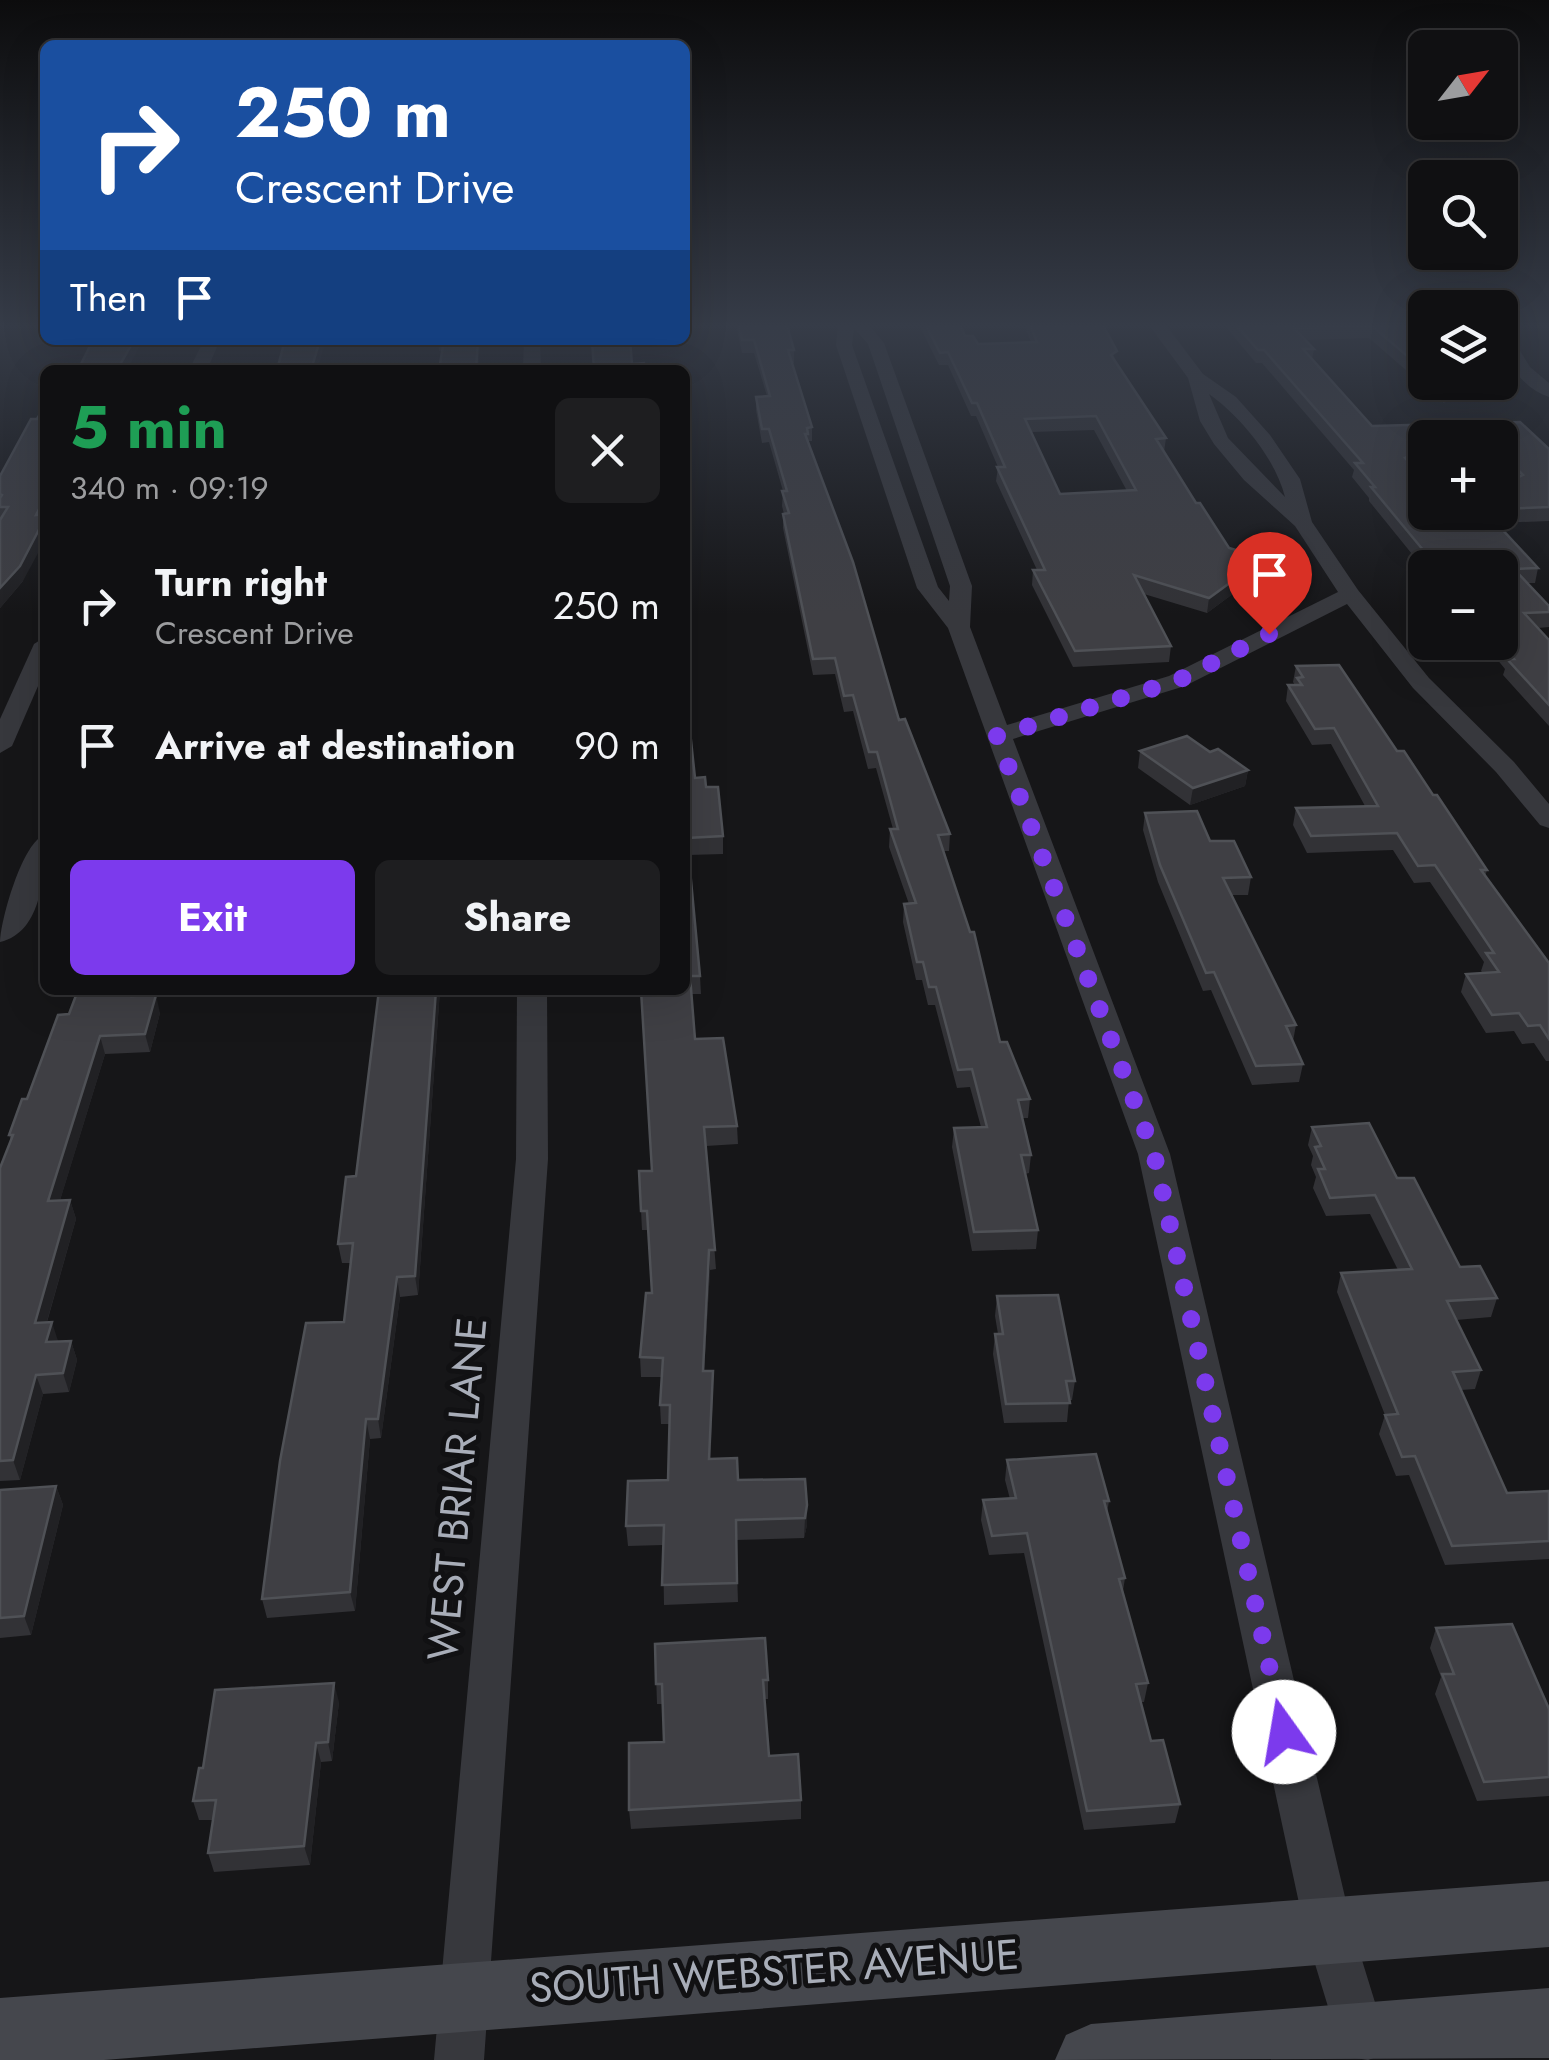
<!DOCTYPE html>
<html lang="en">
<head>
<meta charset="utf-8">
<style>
  body { margin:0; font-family:Jost,sans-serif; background:#1e1e20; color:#f1f3f6; height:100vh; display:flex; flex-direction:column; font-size:38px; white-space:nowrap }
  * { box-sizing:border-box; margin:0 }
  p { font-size:32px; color:#9c9d9f }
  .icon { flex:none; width:55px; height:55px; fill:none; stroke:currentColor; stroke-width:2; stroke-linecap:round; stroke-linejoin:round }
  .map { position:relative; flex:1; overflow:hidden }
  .details { position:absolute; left:40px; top:365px; width:650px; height:630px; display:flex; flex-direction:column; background:#101012; border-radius:15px; box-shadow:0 10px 40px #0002,0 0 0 2px #303032 }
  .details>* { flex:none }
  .top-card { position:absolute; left:40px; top:40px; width:650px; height:305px; border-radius:15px; box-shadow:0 10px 40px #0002,0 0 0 2px #303032; background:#1a4fa0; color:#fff; overflow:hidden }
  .needle { width:65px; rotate:59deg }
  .buttons { position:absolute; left:1408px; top:30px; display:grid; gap:20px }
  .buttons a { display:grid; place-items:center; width:110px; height:110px; border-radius:15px; background:#101012; box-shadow:0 10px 40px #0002,0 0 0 2px #303032; font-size:50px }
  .pin { position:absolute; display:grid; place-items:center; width:85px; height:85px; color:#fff; margin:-102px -42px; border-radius:50% 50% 50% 0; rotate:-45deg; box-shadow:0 0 10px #0007 }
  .pin .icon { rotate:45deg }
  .me { position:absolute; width:110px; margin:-55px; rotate:347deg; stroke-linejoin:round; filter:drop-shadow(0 0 8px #0008) }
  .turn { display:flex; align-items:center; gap:35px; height:210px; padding:0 30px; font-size:45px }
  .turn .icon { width:130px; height:130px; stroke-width:2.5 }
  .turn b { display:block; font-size:70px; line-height:85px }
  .then { display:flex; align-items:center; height:95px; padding:0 30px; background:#0003; gap:20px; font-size:38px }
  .round { display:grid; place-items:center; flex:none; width:105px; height:105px; border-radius:15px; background:#1e1e20 }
  .head { display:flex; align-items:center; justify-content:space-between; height:170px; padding:0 30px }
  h1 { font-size:60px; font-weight:700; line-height:75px; color:#1e9e55 }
  .cta { display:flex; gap:20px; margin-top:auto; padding:20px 30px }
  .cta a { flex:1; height:115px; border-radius:15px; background:#7c3aed; color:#fff; font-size:40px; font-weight:700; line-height:115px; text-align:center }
  .cta a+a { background:#1e1e20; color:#f1f3f6 }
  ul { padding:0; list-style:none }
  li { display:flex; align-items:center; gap:30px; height:140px; padding:0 30px }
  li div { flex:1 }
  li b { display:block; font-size:38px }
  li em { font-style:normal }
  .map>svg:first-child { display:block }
</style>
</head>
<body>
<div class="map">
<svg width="1549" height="2060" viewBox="0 0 1549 2060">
  <rect width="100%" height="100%" fill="#161618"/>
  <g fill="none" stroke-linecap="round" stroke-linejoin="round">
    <g fill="#37383d" fill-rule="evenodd">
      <path d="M 838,325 L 869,325 L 884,343 L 972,586 L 970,627 L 1007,725 L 1169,676 L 1338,592 L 1295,526 L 1244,480 L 1214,444 L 1200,421 L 1188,378 L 1149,325 L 1166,325 L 1203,374 L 1236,397 L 1270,435 L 1300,479 L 1312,522 L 1358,590 L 1429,678 L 1514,762 L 1549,804 L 1549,828 L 1540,825 L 1496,772 L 1413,688 L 1347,604 L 1185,686 L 1013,739 L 1170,1154 L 1353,1931 L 1386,2038 L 1379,2056 L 1368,2060 L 1343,2056 L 1305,1931 L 1138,1154 L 948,628 L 917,588 L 836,345 ZM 854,328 L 868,344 L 950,586 L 949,601 L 938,587 L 852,345 ZM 1209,394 C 1241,417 1275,458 1285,497 L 1228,438 Z"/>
      <path d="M 1500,326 L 1506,328 L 1530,367 L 1549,383 L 1549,397 C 1520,387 1500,356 1500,326 Z"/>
      <path d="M 204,340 L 220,340 L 207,370 L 189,370 Z"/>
      <path d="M 524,340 L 540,340 L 541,370 L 523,370 Z"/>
      <path d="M 45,637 L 45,670 L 12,746 L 0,753 L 0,719 L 34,644 Z"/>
      <path d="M 45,835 C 45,871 43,932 0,942 C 0,921 23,840 45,835 Z"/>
      <path d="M 517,990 L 547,990 L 548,1159 L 484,2060 L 434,2060 L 516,1159 Z"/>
    </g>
    <g fill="#45474d" fill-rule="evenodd">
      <path d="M 1549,1881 L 1549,1947 L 104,2060 L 0,2060 L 0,1998 Z"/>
      <path d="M 1549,1988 L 1549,2058 L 1055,2060 L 1066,2035 L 1091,2024 Z"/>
    </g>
  </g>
  <g fill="#323236" fill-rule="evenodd">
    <path d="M 736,325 L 787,325 L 794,350 L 794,363 L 792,363 L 812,427 L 812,441 L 808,441 L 808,444 L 899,720 L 950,834 L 949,851 L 943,851 L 1000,1042 L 1030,1099 L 1028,1118 L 1022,1118 L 1031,1155 L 1029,1173 L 1025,1174 L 1038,1230 L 1036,1249 L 972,1251 L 952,1147 L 954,1128 L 981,1127 L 970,1087 L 957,1088 L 935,1005 L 928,1005 L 922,980 L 916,980 L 903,922 L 904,904 L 909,904 L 889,847 L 890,829 L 893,829 L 876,768 L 868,769 L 853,711 L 844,712 L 835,674 L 813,675 L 783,528 L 783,514 L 784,514 L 782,506 L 783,491 L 769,442 L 762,443 L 756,410 L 756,397 L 767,396 L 754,353 L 742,353 Z"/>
    <path d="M 919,325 L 960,325 L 965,336 L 978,344 L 1031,342 L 1024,325 L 1103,325 L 1116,362 L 1166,438 L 1164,452 L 1196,503 L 1229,548 L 1261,573 L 1207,613 L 1144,594 L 1171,646 L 1169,662 L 1073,667 L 1032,585 L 1033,570 L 1037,570 L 996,481 L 998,467 L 976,416 L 971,416 L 948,365 L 939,365 ZM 1094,430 L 1127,491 L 1060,494 L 1032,432 Z"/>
    <path d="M 1224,325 L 1413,325 L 1425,337 L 1425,382 L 1460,382 L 1459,386 L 1444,403 L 1369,338 L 1306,340 L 1314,349 L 1312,359 L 1372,426 L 1520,422 L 1549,449 L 1549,521 L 1496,523 L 1538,568 L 1535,583 L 1528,583 L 1549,606 L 1549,627 L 1538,628 L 1549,640 L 1549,726 L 1503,675 L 1505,669 L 1483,642 L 1500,642 L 1500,568 L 1425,568 L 1425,570 L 1369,501 L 1369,498 L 1352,477 L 1354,470 L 1262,363 L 1256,363 ZM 1425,438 L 1500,438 L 1500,469 L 1511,480 L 1500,486 L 1500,512 L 1425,512 L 1413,467 Z"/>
    <path d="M 438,340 L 480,340 L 478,370 L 439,370 L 442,351 L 439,351 Z"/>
    <path d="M 37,419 L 23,581 L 0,608 L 0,476 Z"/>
    <path d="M 685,616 L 688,635 L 688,651 L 685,651 Z"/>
    <path d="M 1296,666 L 1397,751 L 1433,795 L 1487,870 L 1485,877 L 1549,963 L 1549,1061 L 1546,1061 L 1534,1043 L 1522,1044 L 1514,1031 L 1486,1033 L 1461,992 L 1466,974 L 1483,973 L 1481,971 L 1484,962 L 1430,882 L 1414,883 L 1393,850 L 1307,853 L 1293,825 L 1296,808 L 1365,806 L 1331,744 L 1312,745 L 1286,701 L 1288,685 L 1295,685 L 1293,682 Z"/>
    <path d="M 685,723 L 695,778 L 706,787 L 723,836 L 723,854 L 689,855 L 700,976 L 701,994 L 692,994 L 695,1039 L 737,1126 L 738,1144 L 706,1146 L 716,1269 L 710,1270 L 704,1371 L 713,1390 L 710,1459 L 738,1480 L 805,1479 L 807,1525 L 804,1538 L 736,1540 L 738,1602 L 664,1605 L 663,1545 L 628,1546 L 626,1526 L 668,1480 L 669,1424 L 661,1424 L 660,1405 L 662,1377 L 641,1377 L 640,1357 L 652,1293 L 648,1230 L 642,1230 L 639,1171 L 652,1171 L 644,1016 L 640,995 L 630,996 L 630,990 L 685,990 Z"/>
    <path d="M 1140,751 L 1210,752 L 1248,770 L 1245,786 L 1190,805 L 1138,768 Z"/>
    <path d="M 1145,813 L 1210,841 L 1251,877 L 1248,895 L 1231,895 L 1296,1025 L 1293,1041 L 1303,1064 L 1299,1082 L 1252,1085 L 1211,990 L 1203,991 L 1158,882 L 1143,830 Z"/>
    <path d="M 145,990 L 143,995 L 160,1013 L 150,1052 L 105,1054 L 60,1200 L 70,1200 L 76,1219 L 47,1322 L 58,1341 L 71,1341 L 77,1360 L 69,1392 L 43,1394 L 20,1480 L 0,1481 L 0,1168 L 11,1141 L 9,1135 L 69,1014 Z"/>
    <path d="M 379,990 L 440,990 L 418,1295 L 400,1297 L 381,1438 L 370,1439 L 355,1611 L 267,1618 L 262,1599 L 344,1322 L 351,1263 L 342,1263 L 338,1244 L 356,1176 Z"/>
    <path d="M 1312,1127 L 1397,1178 L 1460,1267 L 1497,1298 L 1491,1317 L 1456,1320 L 1481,1370 L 1475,1389 L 1461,1390 L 1507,1493 L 1549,1491 L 1549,1559 L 1445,1565 L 1409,1475 L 1396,1476 L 1379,1434 L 1385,1415 L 1337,1292 L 1341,1273 L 1398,1270 L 1370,1214 L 1326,1216 L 1313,1188 L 1316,1177 L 1311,1165 L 1313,1156 L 1308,1145 Z"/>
    <path d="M 997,1296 L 1075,1381 L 1072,1400 L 1069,1400 L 1067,1422 L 1004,1423 L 993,1354 L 995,1334 L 998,1334 L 995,1316 Z"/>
    <path d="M 1007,1460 L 1109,1501 L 1107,1513 L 1125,1578 L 1123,1591 L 1148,1683 L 1144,1702 L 1141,1702 L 1151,1741 L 1180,1804 L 1175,1823 L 1084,1830 L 1024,1553 L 989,1555 L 981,1520 L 983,1500 L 1010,1499 L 1005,1480 Z"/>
    <path d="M 56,1486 L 63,1505 L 31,1635 L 0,1638 L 0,1490 Z"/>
    <path d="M 1436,1628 L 1549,1709 L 1549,1796 L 1477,1801 L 1435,1694 L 1441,1677 L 1430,1648 Z"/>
    <path d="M 655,1644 L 768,1680 L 768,1699 L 765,1699 L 769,1756 L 801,1800 L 801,1819 L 631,1829 L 629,1810 L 664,1742 L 663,1704 L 657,1704 Z"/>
    <path d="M 339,1702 L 332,1761 L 321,1762 L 310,1865 L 214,1872 L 208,1853 L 213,1820 L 199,1820 L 193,1801 L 203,1768 Z"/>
  </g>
  <g fill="#212124">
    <path d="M 134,340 L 143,340 L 127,370 L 117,370 Z"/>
    <path d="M 320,340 L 326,340 L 317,370 L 311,370 Z"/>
    <path d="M 478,340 L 480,340 L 478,370 L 476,370 Z"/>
    <path d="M 1453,382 L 1460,382 L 1459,386 L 1444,403 L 1447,389 Z"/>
    <path d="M 1472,424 L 1469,438 L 1445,438 Z"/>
    <path d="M 1425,448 L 1425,460 L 1402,472 L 1405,458 Z"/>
    <path d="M 45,491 L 45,540 L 23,581 L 0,608 L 0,588 L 36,515 Z"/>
    <path d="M 1264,558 L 1261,573 L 1207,613 L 1209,598 Z"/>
    <path d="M 1248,770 L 1245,786 L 1190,805 L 1193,788 Z"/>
    <path d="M 134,990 L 145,990 L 137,1014 L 132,996 Z"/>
    <path d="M 436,990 L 440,990 L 418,1295 L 415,1276 Z"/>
    <path d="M 156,995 L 160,1013 L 150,1052 L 145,1034 Z"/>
    <path d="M 100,1036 L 105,1054 L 54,1220 L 48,1201 Z"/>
    <path d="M 70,1200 L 76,1219 L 41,1342 L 35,1323 Z"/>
    <path d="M 709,1250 L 710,1270 L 703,1390 L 703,1371 Z"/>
    <path d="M 397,1277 L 400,1297 L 381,1438 L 378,1419 Z"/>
    <path d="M 52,1322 L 58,1341 L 46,1342 Z"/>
    <path d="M 71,1341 L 77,1360 L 69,1392 L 63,1373 Z"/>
    <path d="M 713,1371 L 713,1390 L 710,1478 L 709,1459 Z"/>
    <path d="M 36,1375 L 43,1394 L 20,1480 L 13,1460 Z"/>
    <path d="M 366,1419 L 370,1439 L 355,1611 L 350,1592 Z"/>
    <path d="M 56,1486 L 63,1505 L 31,1635 L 24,1616 Z"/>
    <path d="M 807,1505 L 807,1525 L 804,1538 L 805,1518 Z"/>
    <path d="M 334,1683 L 339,1702 L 332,1761 L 328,1742 Z"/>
    <path d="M 316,1743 L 321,1762 L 310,1865 L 304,1846 Z"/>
  </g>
  <g fill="#3f3f44" stroke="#4f5156" stroke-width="2.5" fill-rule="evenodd">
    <path d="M 739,325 L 787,325 L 794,350 L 788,350 L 812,427 L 807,428 L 808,434 L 805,434 L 853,562 L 899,720 L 905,719 L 950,834 L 938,835 L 970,932 L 974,932 L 1000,1042 L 1007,1042 L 1030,1099 L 1018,1100 L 1031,1155 L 1021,1155 L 1038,1230 L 974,1232 L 954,1128 L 987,1127 L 972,1069 L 958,1070 L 936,987 L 929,987 L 923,962 L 917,962 L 904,904 L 916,903 L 890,829 L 898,829 L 877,752 L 869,752 L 853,695 L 844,696 L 835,658 L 813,659 L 783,514 L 789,513 L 782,491 L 787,491 L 769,429 L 762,429 L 756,397 L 770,396 L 754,340 L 742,340 Z"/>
    <path d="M 926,325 L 960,325 L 965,336 L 973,336 L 978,344 L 1037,342 L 1030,325 L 1103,325 L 1117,351 L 1111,355 L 1166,438 L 1156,439 L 1196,503 L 1200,503 L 1229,548 L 1264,558 L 1209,598 L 1134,575 L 1171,646 L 1075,651 L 1033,570 L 1045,570 L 997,467 L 1005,467 L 977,403 L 972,403 L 948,352 L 940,353 ZM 1096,416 L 1136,490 L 1060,494 L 1025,419 Z"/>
    <path d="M 1236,325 L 1413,325 L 1425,337 L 1425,371 L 1372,326 L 1294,328 L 1314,349 L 1303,349 L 1372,426 L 1520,422 L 1549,449 L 1549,507 L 1500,509 L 1500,486 L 1523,475 L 1500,452 L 1500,438 L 1486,438 L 1472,424 L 1445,438 L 1425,438 L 1425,448 L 1405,458 L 1425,480 L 1425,512 L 1486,512 L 1538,568 L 1514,569 L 1549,606 L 1549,612 L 1524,613 L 1549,640 L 1549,705 L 1507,659 L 1514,659 L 1500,642 L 1500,568 L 1438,568 L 1371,487 L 1375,487 L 1355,463 L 1363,463 L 1264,350 L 1258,350 Z"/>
    <path d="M 93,340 L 134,340 L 117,370 L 78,370 Z"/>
    <path d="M 285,340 L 320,340 L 311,370 L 316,370 L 277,370 Z"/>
    <path d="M 444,340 L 478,340 L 476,370 L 439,370 Z"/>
    <path d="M 592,340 L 630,340 L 632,364 L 644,363 L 646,370 L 594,370 Z"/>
    <path d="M 1439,382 L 1453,382 L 1447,389 Z"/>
    <path d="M 45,406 L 45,491 L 43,495 L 45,495 L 45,498 L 36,515 L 45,514 L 45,518 L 20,566 L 0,588 L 0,520 L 8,507 L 0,507 L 0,498 L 2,495 L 0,494 L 0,476 L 31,419 L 37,419 Z"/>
    <path d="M 1339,665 L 1397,751 L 1404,751 L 1433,795 L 1437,795 L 1487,870 L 1481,870 L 1549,963 L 1549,1039 L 1540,1025 L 1528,1026 L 1519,1013 L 1492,1015 L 1466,974 L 1499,972 L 1486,953 L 1494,953 L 1435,865 L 1418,866 L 1397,833 L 1311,836 L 1296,808 L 1378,806 L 1334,728 L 1315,729 L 1288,685 L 1302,685 L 1297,678 L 1303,677 L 1296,666 Z"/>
    <path d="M 689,722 L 695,778 L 705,777 L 706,787 L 718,787 L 723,836 L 687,838 L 700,976 L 690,976 L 695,1039 L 723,1038 L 737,1126 L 704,1127 L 715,1250 L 709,1250 L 703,1371 L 713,1371 L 709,1459 L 737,1458 L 738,1480 L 805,1479 L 807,1505 L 805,1518 L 736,1520 L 737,1583 L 662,1585 L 664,1525 L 626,1526 L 628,1481 L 668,1480 L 670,1405 L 660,1405 L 663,1358 L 640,1357 L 646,1293 L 652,1293 L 647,1211 L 641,1211 L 639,1171 L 652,1171 L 641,990 L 685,990 L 685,723 Z"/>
    <path d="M 1187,736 L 1210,752 L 1218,749 L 1248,770 L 1193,788 L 1140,751 Z"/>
    <path d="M 1197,811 L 1210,841 L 1234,841 L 1251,877 L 1223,878 L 1296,1025 L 1286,1026 L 1303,1064 L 1256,1066 L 1214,972 L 1206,973 L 1160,865 L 1145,813 Z"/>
    <path d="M 78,990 L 134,990 L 132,996 L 156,995 L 145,1034 L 100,1036 L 48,1201 L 70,1200 L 35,1323 L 52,1322 L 46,1342 L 71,1341 L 63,1373 L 36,1375 L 13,1460 L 0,1461 L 0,1168 L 13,1135 L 9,1135 L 22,1099 L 27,1099 L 58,1015 L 69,1014 Z"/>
    <path d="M 379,990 L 436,990 L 415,1276 L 397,1277 L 378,1419 L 366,1419 L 350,1592 L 262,1599 L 280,1461 L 306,1323 L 344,1322 L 353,1243 L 338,1244 L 346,1177 L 356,1176 Z"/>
    <path d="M 1369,1123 L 1397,1178 L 1414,1178 L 1460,1267 L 1480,1266 L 1497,1298 L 1447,1301 L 1481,1370 L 1453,1372 L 1507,1493 L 1549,1491 L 1549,1541 L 1452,1546 L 1415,1456 L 1402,1457 L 1385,1415 L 1398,1414 L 1341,1273 L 1412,1269 L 1375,1195 L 1330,1198 L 1318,1169 L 1325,1169 L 1315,1147 L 1321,1146 L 1312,1127 Z"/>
    <path d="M 1058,1295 L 1075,1381 L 1066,1381 L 1070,1403 L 1006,1404 L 995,1334 L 1003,1334 L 997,1296 Z"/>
    <path d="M 1096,1454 L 1109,1501 L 1104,1501 L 1125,1578 L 1119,1579 L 1148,1683 L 1136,1684 L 1151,1741 L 1163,1740 L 1180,1804 L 1087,1811 L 1027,1533 L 992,1536 L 983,1500 L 1016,1498 L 1007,1460 Z"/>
    <path d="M 56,1486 L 24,1616 L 0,1618 L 0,1490 Z"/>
    <path d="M 1512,1624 L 1549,1709 L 1549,1777 L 1484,1782 L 1442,1674 L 1454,1674 L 1436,1628 Z"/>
    <path d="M 765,1638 L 768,1680 L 763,1680 L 769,1756 L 798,1754 L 801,1800 L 629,1810 L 629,1743 L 664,1742 L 662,1684 L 656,1684 L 655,1644 Z"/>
    <path d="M 334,1683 L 328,1742 L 316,1743 L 304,1846 L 208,1853 L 216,1800 L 193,1801 L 199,1768 L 203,1768 L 215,1690 Z"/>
  </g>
  <linearGradient id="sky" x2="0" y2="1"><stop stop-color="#0c0c0d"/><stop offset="0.53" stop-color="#363c48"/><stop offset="1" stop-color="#363c48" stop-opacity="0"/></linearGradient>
  <rect width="1549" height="614" fill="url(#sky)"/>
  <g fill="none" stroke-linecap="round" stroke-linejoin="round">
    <path stroke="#7c3aed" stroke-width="18" stroke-dasharray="0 32.4" d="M 1269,634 L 1177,681 L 997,736 L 1154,1154 L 1284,1732"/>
  </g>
  <g text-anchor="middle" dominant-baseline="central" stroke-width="10" stroke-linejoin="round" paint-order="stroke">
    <g font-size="42" fill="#a8adb8" stroke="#111113">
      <text transform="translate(457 1489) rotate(-85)">WEST BRIAR LANE</text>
      <text transform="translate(774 1971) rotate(-4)">SOUTH WEBSTER AVENUE</text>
    </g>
  </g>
</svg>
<div class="buttons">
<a><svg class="needle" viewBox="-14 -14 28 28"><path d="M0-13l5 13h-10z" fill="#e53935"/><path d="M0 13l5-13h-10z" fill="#9c9d9f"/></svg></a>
<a><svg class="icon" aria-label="search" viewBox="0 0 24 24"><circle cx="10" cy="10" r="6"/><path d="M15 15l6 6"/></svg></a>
<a><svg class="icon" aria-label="layers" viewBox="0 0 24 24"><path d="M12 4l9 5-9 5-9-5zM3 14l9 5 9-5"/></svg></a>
<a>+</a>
<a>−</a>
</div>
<div class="pin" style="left:1269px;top:634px;background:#d93025"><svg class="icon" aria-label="arrive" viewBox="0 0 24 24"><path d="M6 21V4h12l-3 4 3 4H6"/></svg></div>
<svg class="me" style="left:1284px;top:1732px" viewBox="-20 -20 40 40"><circle r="19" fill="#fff"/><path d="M0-13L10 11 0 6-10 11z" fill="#7c3aed"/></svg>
<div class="top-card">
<div class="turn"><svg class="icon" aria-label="right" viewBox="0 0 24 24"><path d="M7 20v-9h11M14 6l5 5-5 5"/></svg><div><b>250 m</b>Crescent Drive</div></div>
<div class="then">Then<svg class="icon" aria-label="arrive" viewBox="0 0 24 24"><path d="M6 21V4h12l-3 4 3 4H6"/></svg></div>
</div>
<section class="details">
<div class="head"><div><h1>5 min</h1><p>340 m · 09:19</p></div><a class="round"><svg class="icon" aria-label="close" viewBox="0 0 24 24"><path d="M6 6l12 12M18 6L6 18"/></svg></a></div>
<ul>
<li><svg class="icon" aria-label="right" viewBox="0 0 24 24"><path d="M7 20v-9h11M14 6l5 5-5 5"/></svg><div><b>Turn right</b><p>Crescent Drive</p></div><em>250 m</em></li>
<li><svg class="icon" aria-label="arrive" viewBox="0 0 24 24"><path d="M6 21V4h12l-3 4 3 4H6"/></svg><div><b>Arrive at destination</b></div><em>90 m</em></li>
</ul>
<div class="cta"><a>Exit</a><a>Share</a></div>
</section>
</div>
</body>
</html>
